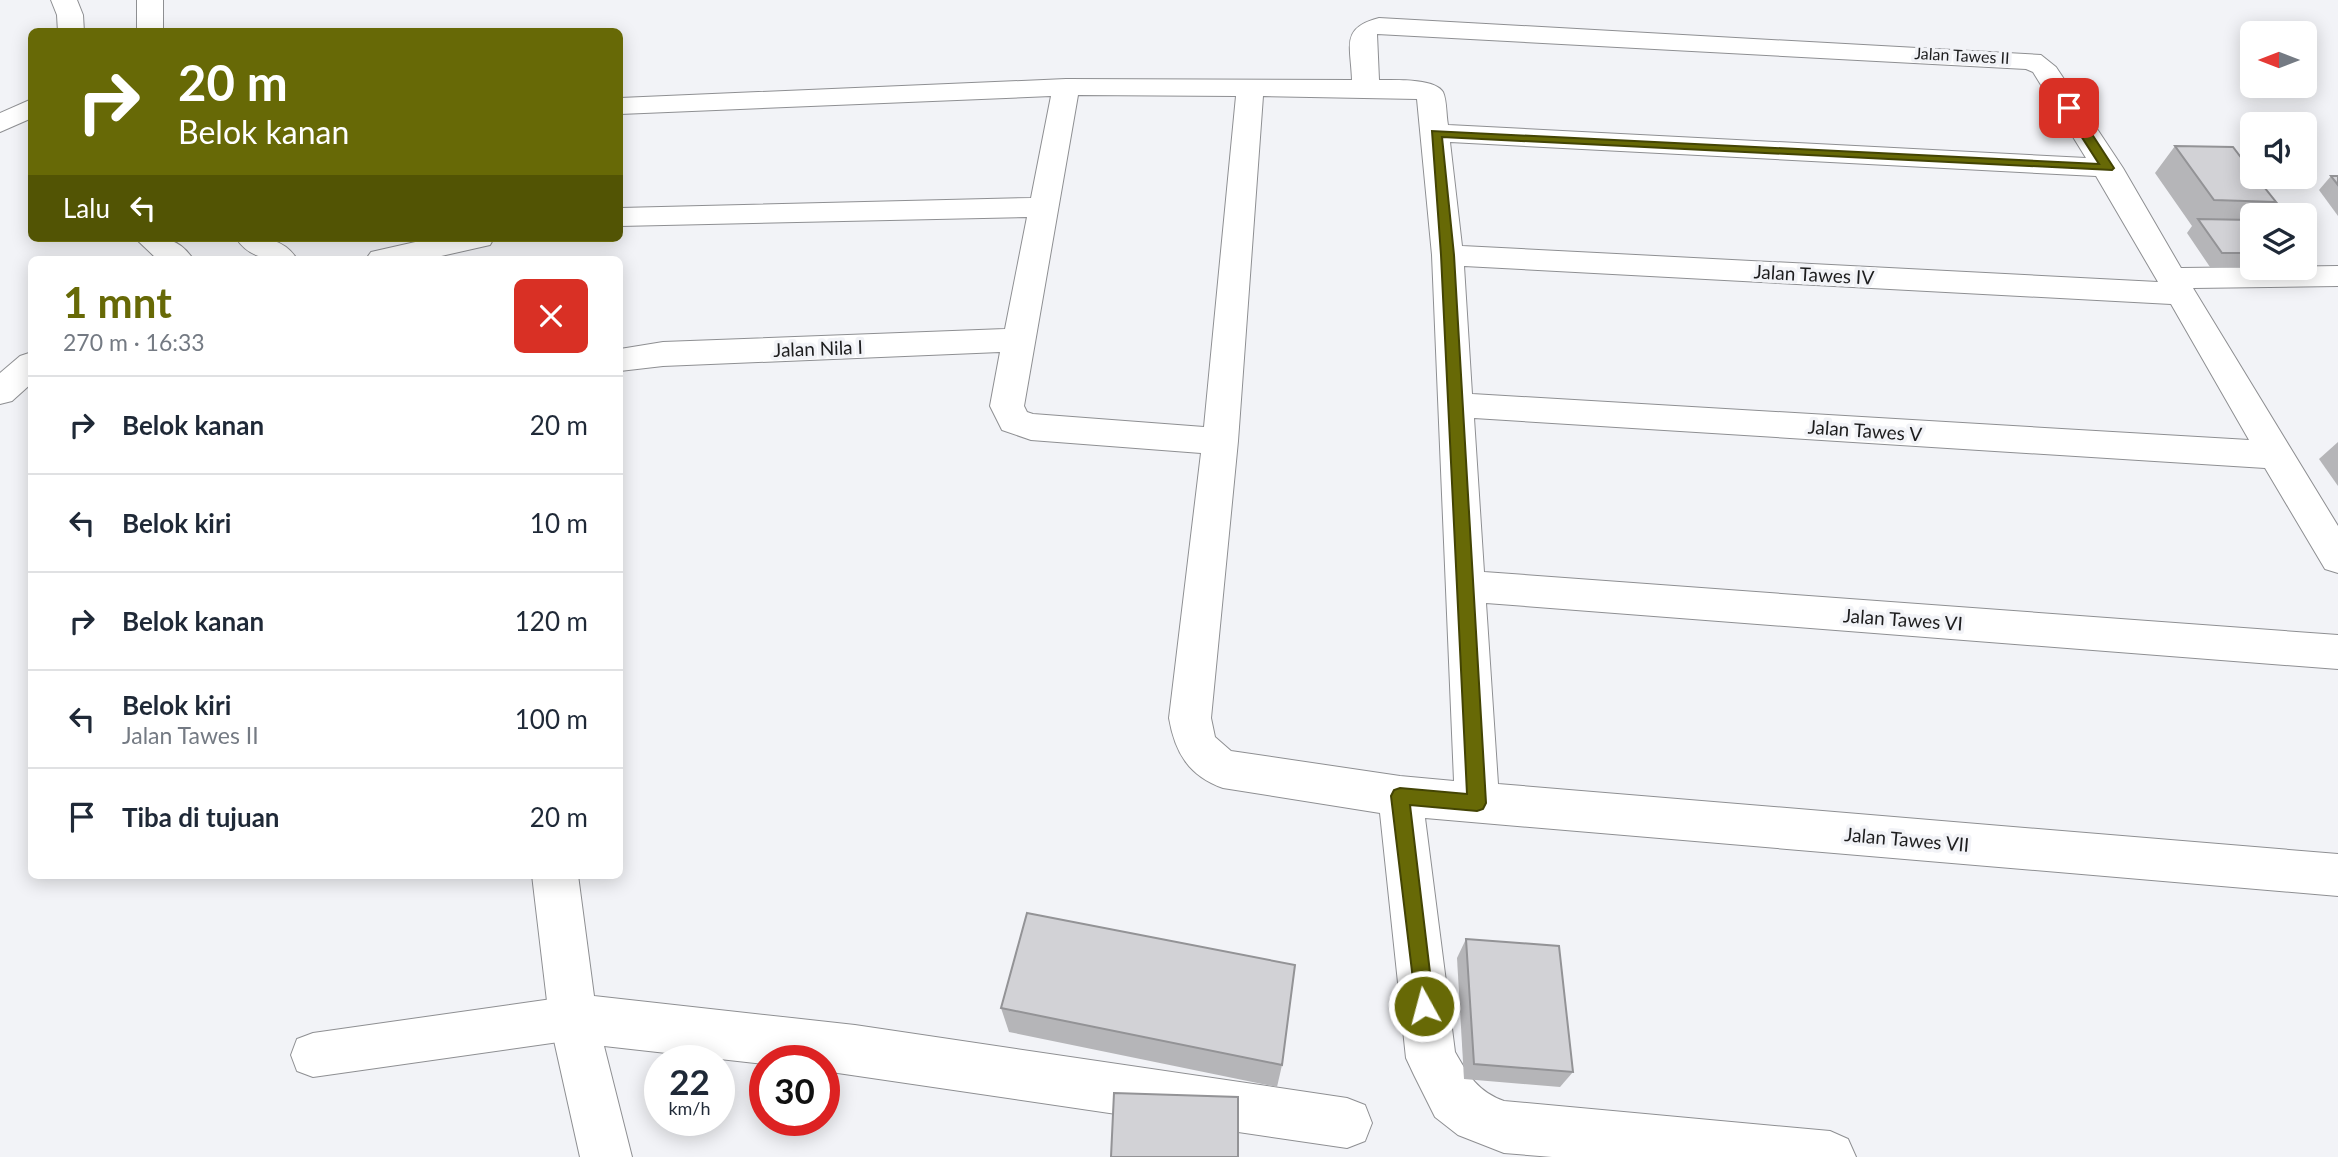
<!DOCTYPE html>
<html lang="id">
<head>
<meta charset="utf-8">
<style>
  body { margin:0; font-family:Lato,sans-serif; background:#f2f2f3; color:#1f2937; height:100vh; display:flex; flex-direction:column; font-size:26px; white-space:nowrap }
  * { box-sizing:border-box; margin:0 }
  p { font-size:23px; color:#747a83 }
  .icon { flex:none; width:38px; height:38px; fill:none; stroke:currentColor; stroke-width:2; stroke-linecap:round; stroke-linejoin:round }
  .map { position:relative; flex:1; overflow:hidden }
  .drawer { position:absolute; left:28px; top:256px; width:595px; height:623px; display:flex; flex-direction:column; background:#fff; border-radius:10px; box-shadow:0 4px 18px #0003 }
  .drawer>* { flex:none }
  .top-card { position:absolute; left:28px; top:28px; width:595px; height:214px; border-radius:10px; box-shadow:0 4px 18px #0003; background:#676906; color:#fff; overflow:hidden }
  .needle { width:46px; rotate:270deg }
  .buttons { position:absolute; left:2240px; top:21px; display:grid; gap:14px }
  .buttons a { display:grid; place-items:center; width:77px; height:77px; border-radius:10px; background:#fff; box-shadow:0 4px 18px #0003; font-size:35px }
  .speed { position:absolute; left:644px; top:1045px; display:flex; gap:14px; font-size:35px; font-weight:700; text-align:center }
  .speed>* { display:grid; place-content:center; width:91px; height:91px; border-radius:50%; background:#fff; box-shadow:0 4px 18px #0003; line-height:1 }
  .speed small { font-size:18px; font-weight:400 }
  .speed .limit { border:10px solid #d22; background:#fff; color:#111 }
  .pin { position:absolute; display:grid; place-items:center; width:60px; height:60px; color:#fff; margin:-30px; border-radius:14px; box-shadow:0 4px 10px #0006 }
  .me { position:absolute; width:77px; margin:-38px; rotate:353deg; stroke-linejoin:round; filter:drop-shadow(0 0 5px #0008) }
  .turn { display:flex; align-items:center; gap:24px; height:147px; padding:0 35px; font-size:32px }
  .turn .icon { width:91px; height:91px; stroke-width:2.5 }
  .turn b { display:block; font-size:49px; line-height:60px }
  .then { display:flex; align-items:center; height:66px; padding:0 35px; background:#0003; gap:14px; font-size:26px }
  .round { display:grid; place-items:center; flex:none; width:74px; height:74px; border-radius:10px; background:#f2f2f3 }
  .overview { display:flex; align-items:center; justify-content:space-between; height:119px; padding:0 35px }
  h1 { font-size:42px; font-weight:700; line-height:52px; color:#676906 }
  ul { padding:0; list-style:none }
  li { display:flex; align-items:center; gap:21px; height:98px; padding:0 35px; border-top:2px solid #e0e1e3 }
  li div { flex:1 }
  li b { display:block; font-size:26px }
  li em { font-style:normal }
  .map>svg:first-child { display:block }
</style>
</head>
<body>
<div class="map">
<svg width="2338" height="1157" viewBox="0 0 2338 1157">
  <rect width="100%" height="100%" fill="#f2f3f7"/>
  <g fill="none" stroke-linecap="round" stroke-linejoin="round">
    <defs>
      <path id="lane" d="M 573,996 L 589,1002 L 595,1018 L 589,1034 L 573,1040 L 313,1077 L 297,1071 L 291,1055 L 297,1039 L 313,1033 Z"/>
      <g id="street">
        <path d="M 51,0 L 77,0 L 83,15 L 84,32 L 58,32 L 57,15 Z"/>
        <rect x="137" y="0" width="26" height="32"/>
        <path d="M 1379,18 L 2041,55 L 2056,67 L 2123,168 L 2181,268 L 2338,266 L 2338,286 L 2193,288 L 2338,526 L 2338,573 L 2325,569 L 2265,468 L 1474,418 L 1484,572 L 2338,635 L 2338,669 L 1486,603 L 1498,784 L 2338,854 L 2338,896 L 1425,818 L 1455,1052 C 1468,1075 1478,1092 1504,1101 L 1830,1131 L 1848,1139 L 1856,1157 L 1552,1157 L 1504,1153 L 1458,1135 L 1435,1117 L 1414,1075 L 1406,1058 L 1380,813 L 1223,788 C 1189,776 1175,753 1169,718 L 1201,453 L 1031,440 L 1002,430 L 990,406 L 1000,352 L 663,366 L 620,371 L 620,349 L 663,342 L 1005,329 L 1027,217 L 620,226 L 620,208 L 1031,198 L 1051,96 L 620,114 L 620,98 L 1066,79 L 1352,80 C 1351,46 1340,28 1379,18 ZM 1377,34 L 2026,69 L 2033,72 L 2086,158 L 1448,125 C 1446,115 1447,101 1443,92 C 1435,78 1394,80 1379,80 ZM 1078,95 L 1236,96 L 1204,427 L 1033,414 L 1027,412 L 1024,406 ZM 1263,96 L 1417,99 L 1432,255 L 1454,781 L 1400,776 L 1231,751 L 1215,737 L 1211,718 L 1238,441 ZM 1450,142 L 2096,176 L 2158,282 L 1462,246 ZM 1464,266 L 2171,304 L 2249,440 L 1472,394 Z"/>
        <path d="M 32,99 L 32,118 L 0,132 L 0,113 Z"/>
        <path d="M 135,238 C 160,238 177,235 193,259 L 157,259 Z"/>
        <path d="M 236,238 C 260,238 282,236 297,259 C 272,259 251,261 236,238 Z"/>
        <path d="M 433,238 L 494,238 L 490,245 L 428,259 L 366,259 L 371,252 Z"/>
        <path d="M 32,352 L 32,383 L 12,401 L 0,404 L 0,373 L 20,356 Z"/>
        <path d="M 532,875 L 578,875 L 594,996 L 855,1025 L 1347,1098 L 1365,1105 L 1372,1123 L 1365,1141 L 1347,1148 L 824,1071 L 824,1060 L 765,1060 L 765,1064 L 604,1046 L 632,1157 L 580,1157 L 549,1018 Z"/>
      </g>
    </defs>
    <use href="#lane" stroke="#8e8f92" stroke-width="2"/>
    <use href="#street" stroke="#8e8f92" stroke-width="2"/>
    <use href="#lane" fill="#fff" fill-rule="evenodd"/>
    <use href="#street" fill="#fff" fill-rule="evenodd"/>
  </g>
  <g fill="#b5b5b8">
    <path d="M 2175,146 L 2276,202 L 2265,215 L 2252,215 L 2252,268 L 2210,267 L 2187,233 L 2192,226 L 2155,173 Z"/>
    <path d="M 2331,176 L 2338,176 L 2338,216 L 2319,190 Z"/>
    <path d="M 2338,442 L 2338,486 L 2319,459 Z"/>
    <path d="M 1466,939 L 1573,1072 L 1560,1087 L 1464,1079 L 1457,958 Z"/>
    <path d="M 1001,1008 L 1282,1065 L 1277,1087 L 1009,1032 Z"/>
  </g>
  <g fill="#d2d2d6" stroke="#939396" stroke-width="2">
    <path d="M 2175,146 L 2233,147 L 2252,172 L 2252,177 L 2256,177 L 2276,202 L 2214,200 Z"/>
    <path d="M 2331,176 L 2338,176 L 2338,185 Z"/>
    <path d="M 2198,219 L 2252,220 L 2252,253 L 2222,253 Z"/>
    <path d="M 1027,913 L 1295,965 L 1282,1065 L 1001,1008 Z"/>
    <path d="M 1466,939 L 1559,946 L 1573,1072 L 1474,1064 Z"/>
    <path d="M 1114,1093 L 1238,1097 L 1238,1157 L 1111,1157 Z"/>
  </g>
  <path fill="#676906" stroke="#434404" stroke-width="2" d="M 2065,105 L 2073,105 L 2114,168 L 2112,170 L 1442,137 L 1454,255 L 1486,803 L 1483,809 L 1477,811 L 1410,805 L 1434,1006 L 1432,1013 L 1424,1016 L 1417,1013 L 1391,796 L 1394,790 L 1400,788 L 1467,794 L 1441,255 L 1432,131 L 2099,164 L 2063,108 Z"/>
  <g text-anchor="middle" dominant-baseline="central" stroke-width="7" stroke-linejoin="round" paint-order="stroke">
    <g font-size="16" fill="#1d1d1e" stroke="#f2f3f7">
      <text transform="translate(1962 55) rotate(3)">Jalan Tawes II</text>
    </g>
    <g font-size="19" fill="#1d1d1e" stroke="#f2f3f7">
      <text transform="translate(1814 274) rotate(3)">Jalan Tawes IV</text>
      <text transform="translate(818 348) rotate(-2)">Jalan Nila I</text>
      <text transform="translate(1865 430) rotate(4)">Jalan Tawes V</text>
      <text transform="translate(1903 619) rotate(4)">Jalan Tawes VI</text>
      <text transform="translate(1907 839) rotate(5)">Jalan Tawes VII</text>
    </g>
  </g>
</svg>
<div class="buttons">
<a><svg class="needle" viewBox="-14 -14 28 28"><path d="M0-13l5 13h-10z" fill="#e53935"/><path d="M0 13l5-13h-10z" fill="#747a83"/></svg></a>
<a><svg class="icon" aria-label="sound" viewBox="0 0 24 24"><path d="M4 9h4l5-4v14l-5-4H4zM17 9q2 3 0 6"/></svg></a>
<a><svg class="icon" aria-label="layers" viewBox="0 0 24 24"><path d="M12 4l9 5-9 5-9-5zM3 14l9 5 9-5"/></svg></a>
</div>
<div class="speed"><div>22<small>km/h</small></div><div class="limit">30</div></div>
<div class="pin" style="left:2069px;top:108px;background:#d93025"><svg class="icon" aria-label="arrive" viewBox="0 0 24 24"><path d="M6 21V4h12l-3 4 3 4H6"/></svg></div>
<svg class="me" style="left:1424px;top:1006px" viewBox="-20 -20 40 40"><circle r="17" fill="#676906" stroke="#fff" stroke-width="3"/><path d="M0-11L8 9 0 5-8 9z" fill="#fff"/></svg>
<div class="top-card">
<div class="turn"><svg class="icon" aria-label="right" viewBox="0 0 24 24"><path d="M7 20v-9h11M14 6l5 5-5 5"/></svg><div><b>20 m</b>Belok kanan</div></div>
<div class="then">Lalu<svg class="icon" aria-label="left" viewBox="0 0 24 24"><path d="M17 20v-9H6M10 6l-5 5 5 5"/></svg></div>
</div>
<section class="drawer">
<div class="overview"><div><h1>1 mnt</h1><p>270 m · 16:33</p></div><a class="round" style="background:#d93025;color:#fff"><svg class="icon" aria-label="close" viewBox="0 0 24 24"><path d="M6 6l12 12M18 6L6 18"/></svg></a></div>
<ul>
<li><svg class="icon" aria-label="right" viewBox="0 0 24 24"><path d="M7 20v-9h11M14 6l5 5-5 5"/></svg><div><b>Belok kanan</b></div><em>20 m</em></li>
<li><svg class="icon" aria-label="left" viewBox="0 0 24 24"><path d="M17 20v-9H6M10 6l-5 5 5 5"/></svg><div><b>Belok kiri</b></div><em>10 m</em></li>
<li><svg class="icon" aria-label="right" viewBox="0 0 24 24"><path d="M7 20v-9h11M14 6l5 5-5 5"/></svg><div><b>Belok kanan</b></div><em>120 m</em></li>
<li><svg class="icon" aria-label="left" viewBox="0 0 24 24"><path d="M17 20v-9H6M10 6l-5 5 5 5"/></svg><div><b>Belok kiri</b><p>Jalan Tawes II</p></div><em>100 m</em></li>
<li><svg class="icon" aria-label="arrive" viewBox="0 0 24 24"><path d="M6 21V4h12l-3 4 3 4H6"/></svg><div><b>Tiba di tujuan</b></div><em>20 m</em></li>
</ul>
</section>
</div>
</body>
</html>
